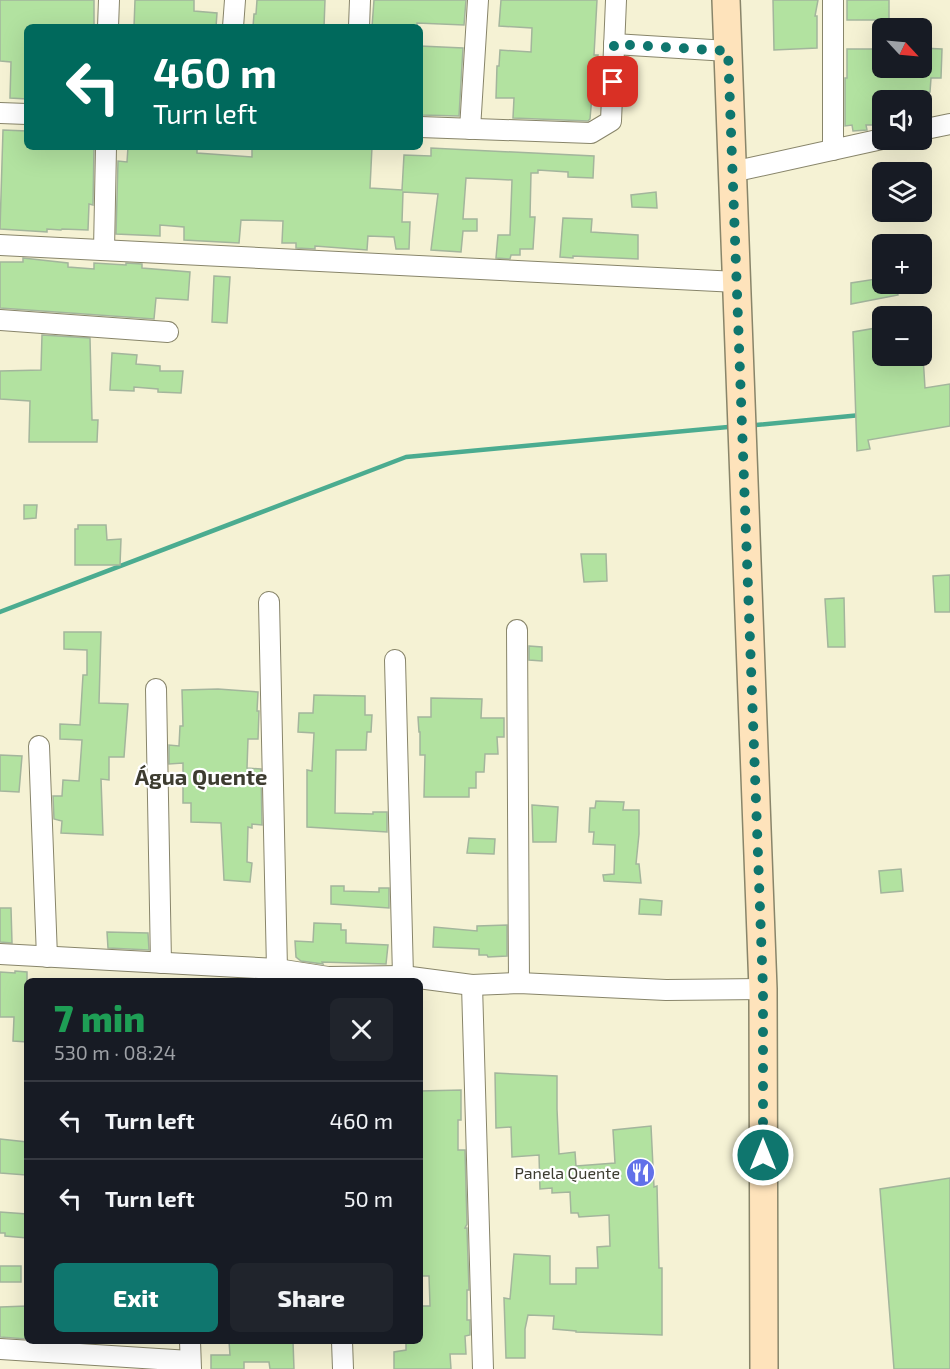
<!DOCTYPE html>
<html lang="en">
<head>
<meta charset="utf-8">
<style>
  body { margin:0; font-family:"Exo 2",sans-serif; background:#20242c; color:#f1f3f6; height:100vh; display:flex; flex-direction:column; font-size:22px; white-space:nowrap }
  * { box-sizing:border-box; margin:0 }
  p { font-size:20px; color:#9ea1a6 }
  .icon { flex:none; width:33px; height:33px; fill:none; stroke:currentColor; stroke-width:2; stroke-linecap:round; stroke-linejoin:round }
  .map { position:relative; flex:1; overflow:hidden }
  .sheet { position:absolute; left:24px; top:978px; width:399px; height:366px; display:flex; flex-direction:column; background:#171b24; border-radius:9px; box-shadow:0 6px 24px #0002 }
  .sheet>* { flex:none }
  .guide { position:absolute; left:24px; top:24px; width:399px; height:126px; border-radius:9px; box-shadow:0 6px 24px #0002; background:#00695c; color:#fff; overflow:hidden }
  .needle { width:39px; rotate:116deg }
  .fabs { position:absolute; left:872px; top:18px; display:grid; gap:12px }
  .fabs a { display:grid; place-items:center; width:60px; height:60px; border-radius:9px; background:#171b24; box-shadow:0 6px 24px #0002; font-size:30px }
  .pin { position:absolute; display:grid; place-items:center; width:51px; height:51px; color:#fff; margin:-26px; border-radius:12px; box-shadow:0 3px 9px #0006 }
  .me { position:absolute; width:66px; margin:-33px; rotate:0deg; stroke-linejoin:round; filter:drop-shadow(0 0 4px #0008) }
  .turn { display:flex; align-items:center; gap:21px; height:126px; padding:0 30px; font-size:27px }
  .turn .icon { width:78px; height:78px; stroke-width:2.5 }
  .turn b { display:block; font-size:42px; line-height:51px }
  .round { display:grid; place-items:center; flex:none; width:63px; height:63px; border-radius:9px; background:#20242c }
  .head { display:flex; align-items:center; justify-content:space-between; height:102px; padding:0 30px }
  h1 { font-size:36px; font-weight:800; line-height:45px; color:#1e9e55 }
  .button { display:flex; gap:12px; margin-top:auto; padding:12px 30px }
  .button a { flex:1; height:69px; border-radius:9px; background:#0f766e; color:#fff; font-size:24px; font-weight:800; line-height:69px; text-align:center }
  .button a+a { background:#20242c; color:#f1f3f6 }
  ul { padding:0; list-style:none }
  li { display:flex; align-items:center; gap:18px; height:78px; padding:0 30px; border-top:2px solid #363941 }
  li div { flex:1 }
  li b { display:block; font-size:22px }
  li em { font-style:normal }
  .map>svg:first-child { display:block }
</style>
</head>
<body>
<div class="map">
<svg width="950" height="1369" viewBox="0 0 950 1369">
  <rect width="100%" height="100%" fill="#f5f2d4"/>
  <g fill="none" stroke-linecap="round" stroke-linejoin="round">
    <g stroke="#4bac90" stroke-width="4.5">
      <path d="M 756,425 L 861,415"/>
      <path d="M 0,612 L 406,457 L 728,427"/>
    </g>
  </g>
  <g fill="#b2e2a0" stroke="#a3b59c" stroke-width="1.5">
    <path d="M 0,0 L 94,0 L 94,27 L 27,27 L 27,99 L 10,98 L 11,62 L 0,61 Z"/>
    <path d="M 135,0 L 194,0 L 194,11 L 217,13 L 216,27 L 134,27 Z"/>
    <path d="M 257,0 L 325,0 L 324,27 L 253,27 L 254,14 L 256,14 Z"/>
    <path d="M 374,0 L 466,0 L 464,25 L 417,23 L 417,27 L 372,27 Z"/>
    <path d="M 501,0 L 597,0 L 594,55 L 598,55 L 596,73 L 594,73 L 590,119 L 588,121 L 513,118 L 514,98 L 496,98 L 497,66 L 499,66 L 500,50 L 531,52 L 532,28 L 499,26 Z"/>
    <path d="M 773,0 L 818,0 L 815,16 L 817,16 L 817,48 L 774,50 Z"/>
    <rect x="847" y="0" width="42" height="20"/>
    <path d="M 420,46 L 463,48 L 459,116 L 421,115 Z"/>
    <path d="M 921,48 L 942,49 L 941,78 L 931,78 L 930,92 L 915,92 L 915,100 L 882,100 L 882,125 L 866,125 L 867,130 L 853,131 L 852,125 L 845,126 L 845,78 L 847,78 L 847,49 L 882,49 L 882,68 L 921,68 Z"/>
    <path d="M 3,130 L 27,131 L 27,147 L 94,147 L 93,205 L 89,204 L 88,230 L 62,229 L 61,230 L 47,229 L 47,232 L 0,229 Z"/>
    <path d="M 128,147 L 197,147 L 197,153 L 252,157 L 252,147 L 372,147 L 370,188 L 402,190 L 404,155 L 431,156 L 431,148 L 594,156 L 593,178 L 568,177 L 568,172 L 538,170 L 538,173 L 531,173 L 530,217 L 535,217 L 533,249 L 520,249 L 520,255 L 511,255 L 510,259 L 496,258 L 498,235 L 510,235 L 512,180 L 491,179 L 466,178 L 463,219 L 477,219 L 477,231 L 463,231 L 461,252 L 431,250 L 438,194 L 403,192 L 402,222 L 410,222 L 409,249 L 396,249 L 394,237 L 368,236 L 367,250 L 315,246 L 315,249 L 296,248 L 296,243 L 282,243 L 283,221 L 241,220 L 239,243 L 184,240 L 184,227 L 160,225 L 160,236 L 116,234 L 118,161 L 127,162 Z"/>
    <path d="M 656,192 L 657,208 L 632,207 L 631,195 Z"/>
    <path d="M 563,218 L 592,219 L 591,232 L 638,235 L 638,259 L 573,256 L 573,258 L 560,257 Z"/>
    <path d="M 23,258 L 68,263 L 68,267 L 94,269 L 94,263 L 126,265 L 126,263 L 142,264 L 142,268 L 190,272 L 188,300 L 156,298 L 154,319 L 0,308 L 0,262 L 23,262 Z"/>
    <path d="M 214,276 L 230,277 L 227,323 L 212,322 Z"/>
    <path d="M 876,279 L 877,284 L 895,284 L 898,295 L 851,304 L 851,283 Z"/>
    <path d="M 882,327 L 882,356 L 923,356 L 925,388 L 950,384 L 950,426 L 868,440 L 870,449 L 857,451 L 853,332 Z"/>
    <path d="M 42,335 L 90,338 L 92,420 L 98,420 L 97,442 L 29,442 L 30,401 L 0,399 L 0,371 L 41,370 Z"/>
    <path d="M 112,353 L 137,355 L 136,364 L 160,366 L 160,371 L 183,371 L 181,393 L 158,392 L 158,389 L 134,387 L 134,391 L 110,390 Z"/>
    <path d="M 24,505 L 37,505 L 36,518 L 24,519 Z"/>
    <path d="M 78,525 L 106,525 L 107,540 L 121,539 L 120,565 L 75,565 L 75,529 L 78,529 Z"/>
    <path d="M 581,554 L 606,554 L 607,581 L 584,582 Z"/>
    <path d="M 950,575 L 950,612 L 935,612 L 933,576 Z"/>
    <path d="M 844,598 L 845,647 L 828,647 L 825,599 Z"/>
    <path d="M 64,632 L 101,632 L 99,703 L 128,704 L 124,757 L 109,757 L 109,780 L 101,779 L 103,835 L 61,833 L 62,821 L 54,819 L 53,796 L 62,796 L 63,780 L 79,781 L 82,740 L 60,739 L 60,724 L 80,725 L 83,675 L 87,675 L 87,650 L 64,649 Z"/>
    <path d="M 529,646 L 542,647 L 542,661 L 529,660 Z"/>
    <path d="M 218,689 L 258,692 L 257,711 L 259,711 L 258,739 L 248,739 L 247,768 L 261,769 L 262,825 L 252,824 L 252,828 L 248,827 L 247,862 L 252,863 L 250,882 L 224,880 L 221,823 L 191,822 L 191,803 L 183,803 L 183,763 L 169,764 L 169,745 L 179,746 L 180,726 L 183,726 L 182,690 Z"/>
    <path d="M 314,695 L 365,696 L 365,715 L 372,715 L 371,732 L 367,732 L 366,750 L 336,750 L 335,813 L 373,814 L 373,812 L 387,812 L 387,832 L 307,827 L 307,770 L 312,771 L 314,733 L 298,732 L 299,713 L 313,713 Z"/>
    <path d="M 431,698 L 482,699 L 481,718 L 504,718 L 504,737 L 497,737 L 498,754 L 485,754 L 484,772 L 476,772 L 476,788 L 469,788 L 469,797 L 424,797 L 425,755 L 420,755 L 420,732 L 419,732 L 418,717 L 431,717 Z"/>
    <path d="M 0,755 L 22,756 L 19,792 L 0,791 Z"/>
    <path d="M 596,801 L 624,802 L 623,810 L 639,810 L 639,834 L 636,864 L 639,864 L 641,883 L 604,881 L 603,875 L 614,874 L 615,845 L 593,844 L 594,832 L 589,832 L 590,808 L 595,808 Z"/>
    <path d="M 532,805 L 558,807 L 556,842 L 533,842 Z"/>
    <path d="M 469,838 L 495,839 L 494,854 L 467,853 Z"/>
    <path d="M 901,869 L 903,891 L 881,893 L 879,871 Z"/>
    <path d="M 331,886 L 344,886 L 344,891 L 379,892 L 379,888 L 389,888 L 389,908 L 331,904 Z"/>
    <path d="M 640,899 L 662,901 L 661,915 L 639,914 Z"/>
    <path d="M 0,908 L 11,908 L 12,943 L 0,942 Z"/>
    <path d="M 314,923 L 341,924 L 341,930 L 346,930 L 346,943 L 388,945 L 386,964 L 322,962 L 323,964 L 301,961 L 296,957 L 295,941 L 313,942 Z"/>
    <path d="M 507,925 L 507,956 L 488,957 L 487,955 L 479,955 L 479,949 L 433,947 L 434,927 L 477,931 L 477,926 Z"/>
    <path d="M 107,932 L 148,933 L 149,950 L 108,948 Z"/>
    <path d="M 15,971 L 27,972 L 27,1042 L 13,1041 L 14,1017 L 0,1017 L 0,972 L 15,973 Z"/>
    <path d="M 495,1073 L 557,1076 L 557,1109 L 559,1154 L 575,1152 L 576,1166 L 615,1163 L 613,1130 L 651,1126 L 654,1187 L 657,1186 L 659,1268 L 662,1268 L 662,1335 L 576,1332 L 576,1331 L 553,1329 L 554,1316 L 528,1315 L 525,1329 L 525,1358 L 506,1358 L 504,1298 L 510,1299 L 514,1254 L 550,1256 L 550,1284 L 576,1284 L 576,1268 L 598,1268 L 597,1247 L 610,1246 L 609,1215 L 579,1217 L 578,1213 L 571,1213 L 570,1192 L 552,1193 L 552,1188 L 540,1189 L 539,1155 L 512,1157 L 511,1127 L 496,1128 Z"/>
    <path d="M 461,1090 L 461,1120 L 458,1120 L 458,1150 L 465,1150 L 467,1224 L 465,1228 L 467,1228 L 469,1290 L 467,1290 L 467,1320 L 470,1320 L 470,1335 L 465,1336 L 466,1354 L 450,1354 L 451,1369 L 394,1369 L 394,1352 L 406,1350 L 406,1341 L 420,1341 L 420,1306 L 430,1306 L 429,1276 L 420,1276 L 420,1091 Z"/>
    <path d="M 0,1139 L 27,1142 L 26,1175 L 0,1173 Z"/>
    <path d="M 950,1178 L 950,1369 L 894,1369 L 880,1189 Z"/>
    <path d="M 0,1212 L 27,1214 L 27,1238 L 5,1236 L 5,1233 L 0,1233 Z"/>
    <rect x="0" y="1266" width="21" height="16"/>
    <path d="M 27,1306 L 27,1339 L 0,1337 L 0,1307 Z"/>
    <path d="M 229,1341 L 293,1341 L 294,1369 L 270,1369 L 269,1362 L 244,1362 L 244,1369 L 211,1369 L 211,1355 L 230,1355 Z"/>
  </g>
  <g fill="none" stroke-linecap="round" stroke-linejoin="round">
    <defs>
      <g id="street">
        <path d="M 833,0 L 833,150"/>
        <path d="M 108,27 L 109,0"/>
        <path d="M 233,27 L 235,0"/>
        <path d="M 359,27 L 360,0"/>
        <path d="M 614,44 L 728,51"/>
        <path d="M 0,113 L 27,114"/>
        <path d="M 420,127 L 591,133 L 611,121 L 616,0"/>
        <path d="M 470,129 L 478,0"/>
        <path d="M 921,130 L 950,124"/>
        <path d="M 732,172 L 882,139"/>
        <path d="M 0,245 L 737,282"/>
        <path d="M 104,250 L 106,147"/>
        <path d="M 0,320 L 168,332"/>
        <path d="M 269,602 L 277,969"/>
        <path d="M 517,630 L 519,983"/>
        <path d="M 395,660 L 403,976"/>
        <path d="M 156,689 L 161,963"/>
        <path d="M 39,746 L 47,957"/>
        <path d="M 0,954 L 277,969 L 328,977 L 403,976 L 472,985 L 519,983 L 666,990 L 763,989"/>
        <path d="M 472,985 L 483,1369"/>
        <path d="M 190,1341 L 191,1369"/>
        <path d="M 342,1341 L 343,1369"/>
        <path d="M 0,1349 L 190,1361"/>
      </g>
      <path id="secondary" d="M 726,0 L 763,989 L 764,1369"/>
    </defs>
    <use href="#street" stroke="#88856a" stroke-width="22"/>
    <use href="#secondary" stroke="#88856a" stroke-width="30"/>
    <use href="#street" stroke="#fff" stroke-width="20"/>
    <use href="#secondary" stroke="#fee3bb" stroke-width="27"/>
  </g>
  <g fill="none" stroke-linecap="round" stroke-linejoin="round">
    <path stroke="#0f766e" stroke-width="10" stroke-dasharray="0 18" d="M 613,82 L 614,44 L 728,51 L 763,989 L 763,1155"/>
  </g>
  <defs>
    <symbol id="restaurant-disc" viewBox="-11 -11 22 22"><circle r="9.5" fill="#6271e9" stroke="#fff"/><path d="M-5-6h1v4h1v-4h1v4h1v-4h1v5L-1.5 .5V6h-2V.5L-5-1ZM5-6V6H3V1.5H1.5Q1.5-4 5-6Z" fill="#fff"/></symbol>
  </defs>
  <g fill-rule="evenodd">
    <use href="#restaurant-disc" x="624" y="1156" width="33" height="33"/>
  </g>
  <g text-anchor="middle" dominant-baseline="central" stroke-width="4.5" stroke-linejoin="round" paint-order="stroke">
    <g font-size="16" fill="#3d3c30" stroke="#fff" text-anchor="end">
      <text x="620" y="1172">Panela Quente</text>
    </g>
    <g font-size="22" font-weight="bold" fill="#3d3c30" stroke="#fff">
      <text x="201" y="776">Água Quente</text>
    </g>
  </g>
</svg>
<div class="fabs">
<a><svg class="needle" viewBox="-14 -14 28 28"><path d="M0-13l5 13h-10z" fill="#e53935"/><path d="M0 13l5-13h-10z" fill="#9ea1a6"/></svg></a>
<a><svg class="icon" aria-label="sound" viewBox="0 0 24 24"><path d="M4 9h4l5-4v14l-5-4H4zM17 9q2 3 0 6"/></svg></a>
<a><svg class="icon" aria-label="layers" viewBox="0 0 24 24"><path d="M12 4l9 5-9 5-9-5zM3 14l9 5 9-5"/></svg></a>
<a>+</a>
<a>−</a>
</div>
<div class="pin" style="left:613px;top:82px;background:#d93025"><svg class="icon" aria-label="arrive" viewBox="0 0 24 24"><path d="M6 21V4h12l-3 4 3 4H6"/></svg></div>
<svg class="me" style="left:763px;top:1155px" viewBox="-20 -20 40 40"><circle r="17" fill="#0f766e" stroke="#fff" stroke-width="3"/><path d="M0-11L8 9 0 5-8 9z" fill="#fff"/></svg>
<div class="guide">
<div class="turn"><svg class="icon" aria-label="left" viewBox="0 0 24 24"><path d="M17 20v-9H6M10 6l-5 5 5 5"/></svg><div><b>460 m</b>Turn left</div></div>
</div>
<section class="sheet">
<div class="head"><div><h1>7 min</h1><p>530 m · 08:24</p></div><a class="round"><svg class="icon" aria-label="close" viewBox="0 0 24 24"><path d="M6 6l12 12M18 6L6 18"/></svg></a></div>
<ul>
<li><svg class="icon" aria-label="left" viewBox="0 0 24 24"><path d="M17 20v-9H6M10 6l-5 5 5 5"/></svg><div><b>Turn left</b></div><em>460 m</em></li>
<li><svg class="icon" aria-label="left" viewBox="0 0 24 24"><path d="M17 20v-9H6M10 6l-5 5 5 5"/></svg><div><b>Turn left</b></div><em>50 m</em></li>
</ul>
<div class="button"><a>Exit</a><a>Share</a></div>
</section>
</div>
</body>
</html>
